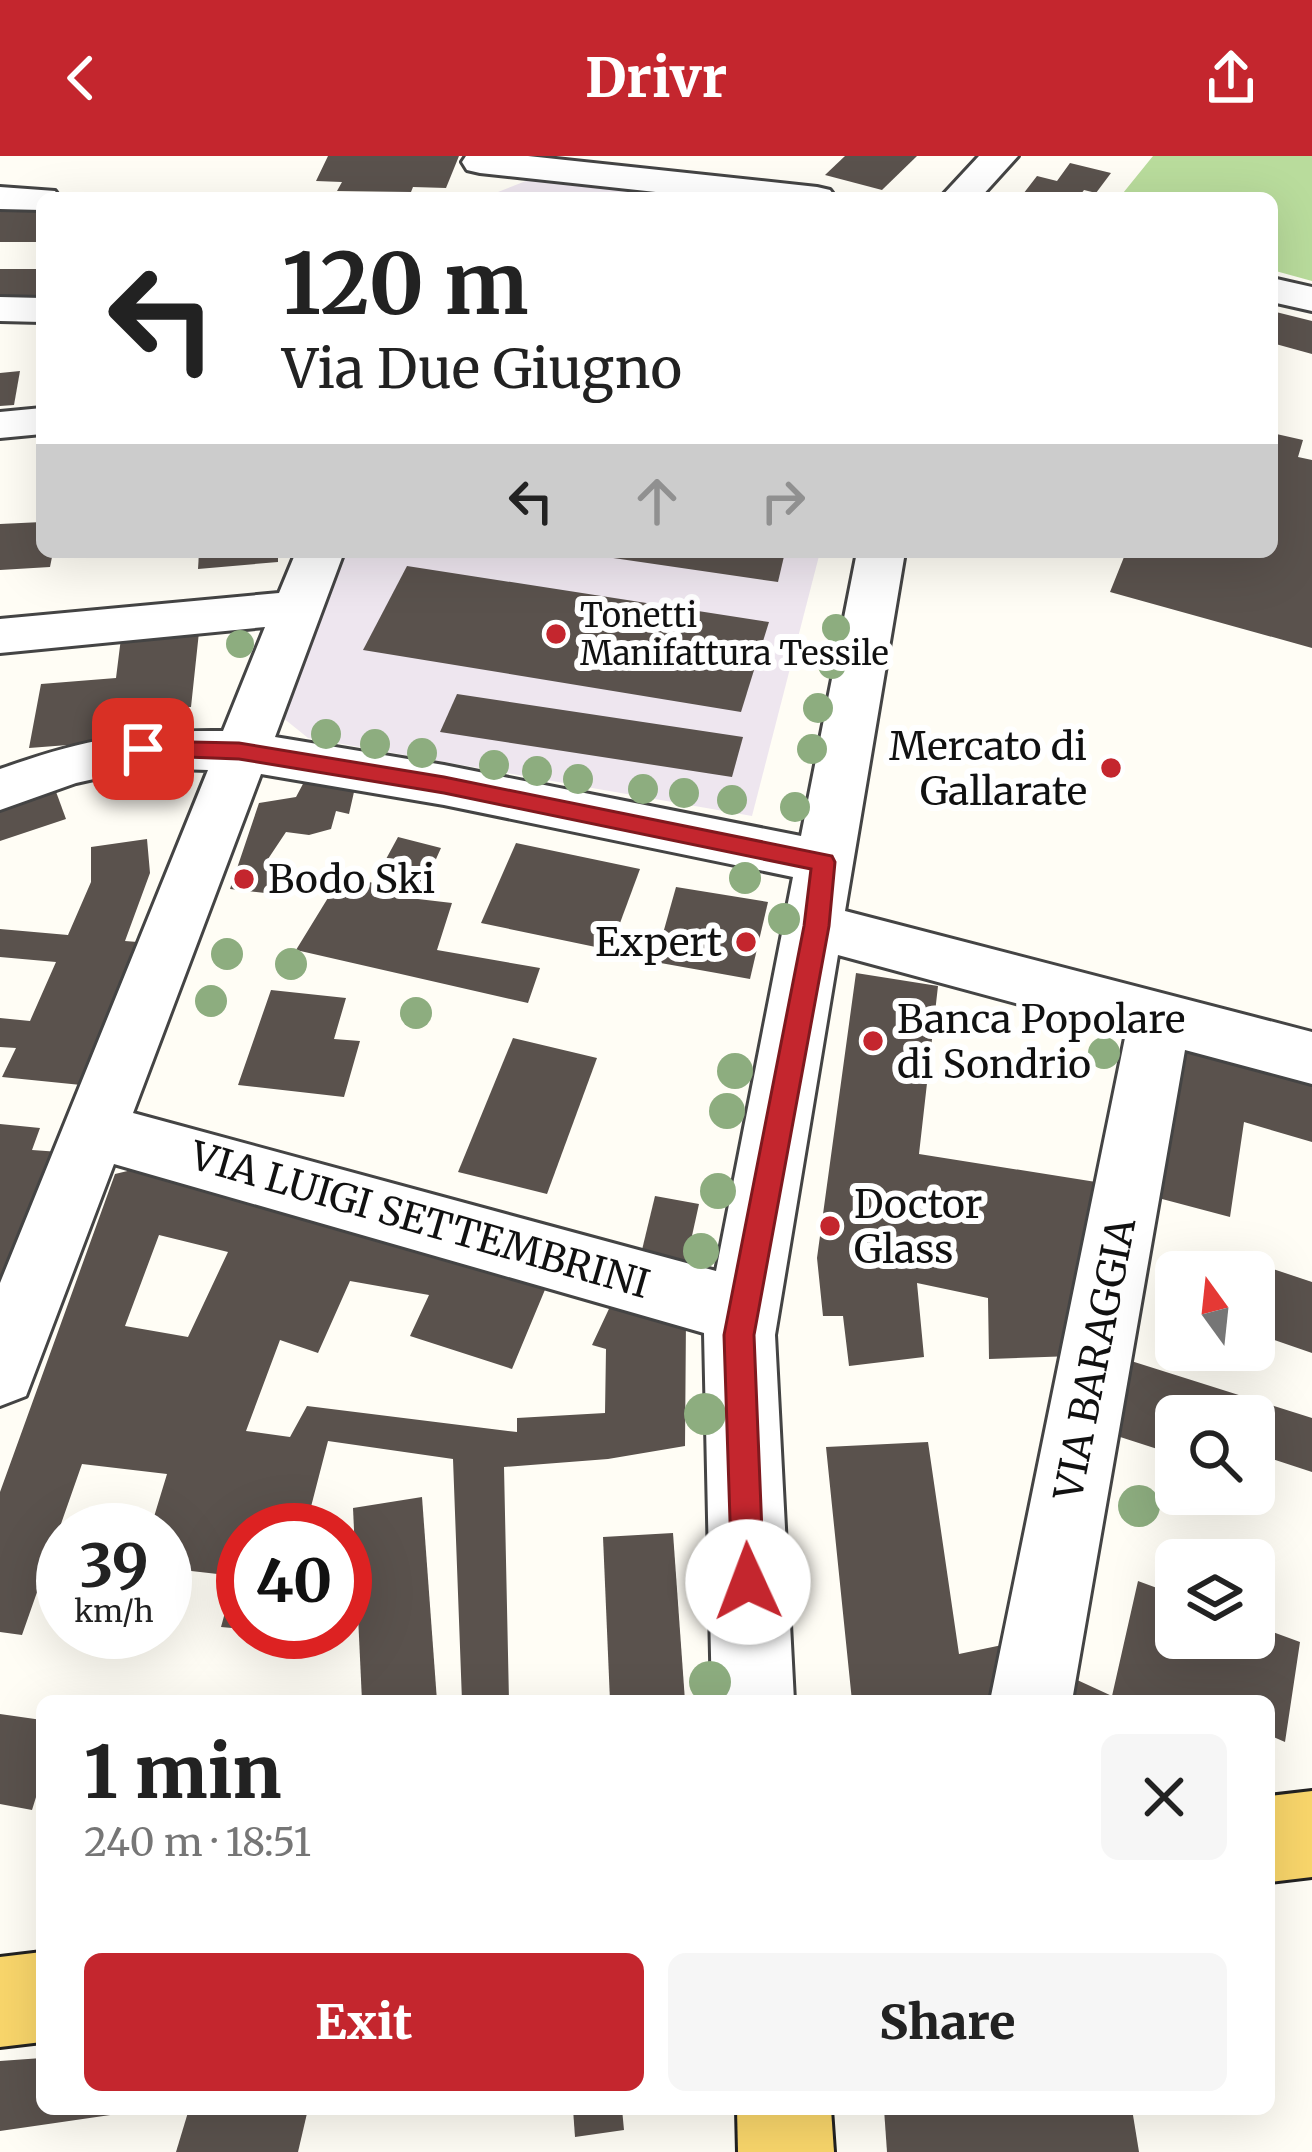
<!DOCTYPE html>
<html lang="en">
<head>
<meta charset="utf-8">
<style>
  body { margin:0; font-family:Merriweather,serif; background:#f6f6f6; color:#222; height:100vh; display:flex; flex-direction:column; font-size:45px; white-space:nowrap }
  * { box-sizing:border-box; margin:0 }
  p { font-size:39px; color:#767676 }
  .icon { flex:none; width:66px; height:66px; fill:none; stroke:currentColor; stroke-width:2; stroke-linecap:round; stroke-linejoin:round }
  .map { position:relative; flex:1; overflow:hidden }
  .side { position:absolute; left:36px; top:1539px; width:1239px; height:420px; display:flex; flex-direction:column; background:#fff; border-radius:18px; box-shadow:0 12px 48px #0002 }
  .side>* { flex:none }
  .guide { position:absolute; left:36px; top:36px; width:1242px; height:366px; border-radius:18px; box-shadow:0 12px 48px #0002; background:#fff; color:#222; overflow:hidden }
  .needle { width:78px; rotate:345deg }
  .tools { position:absolute; left:1155px; top:1095px; display:grid; gap:24px }
  .tools a { display:grid; place-items:center; width:120px; height:120px; border-radius:18px; background:#fff; box-shadow:0 12px 48px #0002; font-size:60px }
  .speed { position:absolute; left:36px; top:1347px; display:flex; gap:24px; font-size:60px; font-weight:700; text-align:center }
  .speed>* { display:grid; place-content:center; width:156px; height:156px; border-radius:50%; background:#fff; box-shadow:0 12px 48px #0002; line-height:1 }
  .speed small { font-size:30px; font-weight:400 }
  .speed .limit { border:18px solid #d22; background:#fff; color:#111 }
  .pin { position:absolute; display:grid; place-items:center; width:102px; height:102px; color:#fff; margin:-51px; border-radius:24px; box-shadow:0 6px 18px #0006 }
  .me { position:absolute; width:132px; margin:-66px; rotate:358deg; stroke-linejoin:round; filter:drop-shadow(0 0 9px #0008) }
  .turn { display:flex; align-items:center; gap:42px; height:252px; padding:0 48px; font-size:54px }
  .turn .icon { width:156px; height:156px; stroke-width:2.5 }
  .turn b { display:block; font-size:84px; line-height:102px }
  .lanes { display:flex; align-items:center; height:114px; padding:0 48px; background:#0003; justify-content:center; gap:60px; direction:ltr }
  .lanes .off { opacity:.35 }
  .round { display:grid; place-items:center; flex:none; width:126px; height:126px; border-radius:18px; background:#f6f6f6 }
  .overview { display:flex; align-items:center; justify-content:space-between; height:204px; padding:0 48px }
  h1 { font-size:72px; font-weight:800; line-height:90px }
  .action { display:flex; gap:24px; margin-top:auto; padding:24px 48px }
  .action a { flex:1; height:138px; border-radius:18px; background:#c4262e; color:#fff; font-size:48px; font-weight:800; line-height:138px; text-align:center }
  .action a+a { background:#f6f6f6; color:#222 }
  header { display:flex; justify-content:space-between; align-items:center; height:156px; padding:0 48px; background:#c4262e; color:#fff; font-size:54px; font-weight:800 }
  .map>svg:first-child { display:block }
</style>
</head>
<body>
<header><svg class="icon" aria-label="back" viewBox="0 0 24 24"><path d="M15 5l-7 7 7 7"/></svg>Drivr<svg class="icon" aria-label="share" viewBox="0 0 24 24"><path d="M12 15V3M7 8l5-5 5 5M5 13v7h14v-7"/></svg></header>
<div class="map">
<svg width="1312" height="1996" viewBox="0 0 1312 1996">
  <rect width="100%" height="100%" fill="#fffdf5"/>
  <g fill="#eee6ef">
    <path d="M 536,21 L 725,42 L 483,42 Z"/>
    <path d="M 346,396 L 820,396 L 752,660 L 308,582 L 282,561 Z"/>
  </g>
  <path fill="#b9dc9c" d="M 1153,0 L 1312,0 L 1312,125 L 1272,114 L 1272,42 L 1119,42 Z"/>
  <g fill="#5a524d" fill-rule="evenodd">
    <path d="M 328,0 L 459,0 L 446,32 L 413,31 L 411,36 L 337,35 L 342,26 L 316,25 Z"/>
    <path d="M 845,0 L 917,0 L 882,34 L 825,19 Z"/>
    <path d="M 1070,7 L 1111,17 L 1096,37 L 1084,34 L 1078,42 L 1020,42 L 1037,20 L 1057,25 Z"/>
    <path d="M 0,55 L 42,56 L 42,86 L 0,86 Z"/>
    <rect x="0" y="113" width="42" height="32"/>
    <path d="M 1272,155 L 1312,165 L 1312,198 L 1272,187 Z"/>
    <path d="M 20,215 L 14,249 L 0,250 L 0,217 Z"/>
    <path d="M 1272,277 L 1303,284 L 1298,301 L 1312,304 L 1312,492 L 1110,436 L 1126,396 L 1272,396 Z"/>
    <path d="M 42,366 L 42,396 L 53,396 L 50,411 L 0,414 L 0,368 Z"/>
    <path d="M 199,396 L 278,396 L 278,406 L 198,413 Z"/>
    <path d="M 572,396 L 785,396 L 778,426 Z"/>
    <path d="M 407,410 L 769,466 L 741,556 L 363,494 Z"/>
    <path d="M 199,476 L 191,551 L 147,554 L 148,544 L 112,547 L 107,586 L 29,592 L 41,528 L 116,522 L 121,482 Z"/>
    <path d="M 457,538 L 743,581 L 732,621 L 440,576 Z"/>
    <path d="M 304,626 L 354,636 L 349,658 L 336,655 L 331,673 L 309,679 L 286,676 L 268,703 L 287,705 L 274,738 L 230,733 L 259,647 L 296,641 Z"/>
    <path d="M 55,633 L 66,663 L 0,685 L 0,652 Z"/>
    <path d="M 398,681 L 441,692 L 418,743 L 452,747 L 437,794 L 540,812 L 528,847 L 296,794 L 342,719 L 373,727 Z"/>
    <path d="M 147,683 L 150,717 L 125,785 L 150,787 L 91,930 L 2,921 L 16,892 L 0,891 L 0,862 L 30,865 L 56,806 L 0,801 L 0,773 L 68,779 L 91,726 L 91,691 Z"/>
    <path d="M 516,687 L 640,713 L 610,794 L 481,767 Z"/>
    <path d="M 676,731 L 768,746 L 750,823 L 655,806 Z"/>
    <path d="M 856,817 L 938,830 L 919,998 L 1096,1026 L 1073,1200 L 989,1203 L 988,1142 L 917,1127 L 924,1201 L 849,1210 L 843,1160 L 823,1160 L 817,1102 Z"/>
    <path d="M 271,834 L 346,842 L 334,883 L 360,885 L 344,941 L 238,929 Z"/>
    <path d="M 513,882 L 597,902 L 547,1038 L 458,1016 Z"/>
    <path d="M 1177,885 L 1312,923 L 1312,986 L 1244,966 L 1230,1061 L 1147,1039 Z"/>
    <path d="M 0,968 L 40,972 L 32,994 L 60,996 L 0,1147 Z"/>
    <path d="M 140,1012 L 549,1124 L 512,1213 L 410,1180 L 429,1139 L 350,1125 L 318,1197 L 280,1184 L 246,1275 L 290,1281 L 307,1250 L 517,1276 L 517,1262 L 605,1257 L 606,1193 L 592,1189 L 615,1140 L 686,1161 L 685,1290 L 608,1303 L 504,1311 L 509,1545 L 462,1545 L 453,1303 L 328,1285 L 305,1374 L 243,1374 L 243,1473 L 221,1471 L 235,1420 L 165,1412 L 165,1374 L 150,1374 L 167,1318 L 82,1308 L 22,1479 L 0,1476 L 0,1336 L 115,1018 ZM 159,1079 L 228,1096 L 188,1181 L 125,1170 Z"/>
    <path d="M 655,1040 L 699,1048 L 686,1107 L 641,1098 Z"/>
    <path d="M 1234,1100 L 1312,1126 L 1312,1197 L 1254,1177 L 1254,1116 L 1231,1116 Z"/>
    <path d="M 1128,1204 L 1312,1262 L 1312,1316 L 1254,1297 L 1254,1260 L 1176,1260 L 1176,1299 L 1114,1279 Z"/>
    <path d="M 928,1286 L 959,1498 L 1007,1488 L 993,1545 L 852,1545 L 826,1291 Z"/>
    <path d="M 422,1341 L 437,1545 L 362,1545 L 353,1352 Z"/>
    <path d="M 673,1377 L 685,1545 L 610,1545 L 603,1381 Z"/>
    <path d="M 1138,1425 L 1176,1439 L 1176,1482 L 1254,1482 L 1254,1469 L 1300,1486 L 1285,1586 L 1269,1579 L 1269,1545 L 1173,1541 L 1173,1545 L 1072,1545 L 1075,1523 L 1112,1540 Z"/>
    <path d="M 0,1558 L 42,1564 L 42,1622 L 32,1654 L 0,1648 Z"/>
    <path d="M 42,1902 L 42,1953 L 131,1956 L 0,1975 L 0,1905 Z"/>
    <path d="M 189,1953 L 308,1953 L 298,1996 L 176,1996 Z"/>
    <path d="M 573,1953 L 622,1953 L 624,1974 L 575,1981 Z"/>
    <path d="M 884,1953 L 1132,1953 L 1139,1996 L 887,1996 Z"/>
  </g>
  <g fill="none" stroke-linecap="round" stroke-linejoin="round">
    <defs>
      <g id="minor">
        <path d="M 466,0 L 528,0 L 817,31 L 830,34 L 836,42 L 711,42 L 480,17 L 467,14 L 462,6 Z"/>
        <path d="M 979,0 L 1018,0 L 980,42 L 940,42 Z"/>
        <path d="M 0,31 L 55,35 L 60,42 L 42,42 L 42,54 L 0,53 Z"/>
        <path d="M 1272,122 L 1312,131 L 1312,155 L 1272,146 Z"/>
        <path d="M 0,141 L 42,142 L 42,166 L 0,165 Z"/>
        <path d="M 42,252 L 42,278 L 0,282 L 0,256 Z"/>
        <path d="M 296,396 L 344,396 L 275,581 L 444,609 L 801,680 L 857,396 L 905,396 L 845,755 L 1312,876 L 1312,928 L 1185,894 L 1072,1545 L 990,1545 L 1126,877 L 838,799 L 775,1179 L 794,1545 L 712,1545 L 704,1177 L 114,1008 L 26,1240 L 0,1250 L 0,1127 L 208,614 L 143,612 L 76,627 L 0,654 L 0,613 C 84,583 134,574 223,575 L 265,471 L 0,497 L 0,463 L 279,437 ZM 261,618 L 444,649 L 793,721 L 716,1115 L 133,957 Z"/>
      </g>
      <g id="major">
        <path d="M 1312,1635 L 1312,1721 L 1269,1726 L 1269,1640 Z"/>
        <path d="M 42,1796 L 42,1886 L 0,1891 L 0,1801 Z"/>
        <path d="M 737,1953 L 831,1953 L 834,1996 L 738,1996 Z"/>
      </g>
    </defs>
    <use href="#minor" stroke="#444" stroke-width="6"/>
    <use href="#major" stroke="#222" stroke-width="6"/>
    <use href="#minor" fill="#fff" fill-rule="evenodd"/>
    <use href="#major" fill="#f9d66b" fill-rule="evenodd"/>
  </g>
  <g fill="#8dad7f">
    <circle cx="836" cy="472" r="14"/>
    <circle cx="240" cy="488" r="14"/>
    <circle cx="832" cy="509" r="14"/>
    <circle cx="818" cy="552" r="15"/>
    <circle cx="326" cy="578" r="15"/>
    <circle cx="375" cy="588" r="15"/>
    <circle cx="812" cy="593" r="15"/>
    <circle cx="422" cy="597" r="15"/>
    <circle cx="494" cy="609" r="15"/>
    <circle cx="537" cy="615" r="15"/>
    <circle cx="578" cy="623" r="15"/>
    <circle cx="643" cy="633" r="15"/>
    <circle cx="684" cy="637" r="15"/>
    <circle cx="732" cy="644" r="15"/>
    <circle cx="795" cy="651" r="15"/>
    <circle cx="745" cy="722" r="16"/>
    <circle cx="784" cy="763" r="16"/>
    <circle cx="227" cy="798" r="16"/>
    <circle cx="291" cy="808" r="16"/>
    <circle cx="211" cy="845" r="16"/>
    <circle cx="416" cy="857" r="16"/>
    <circle cx="1104" cy="897" r="16"/>
    <circle cx="735" cy="915" r="18"/>
    <circle cx="727" cy="955" r="18"/>
    <circle cx="718" cy="1035" r="18"/>
    <circle cx="701" cy="1095" r="18"/>
    <circle cx="705" cy="1258" r="21"/>
    <circle cx="1139" cy="1350" r="21"/>
    <circle cx="710" cy="1526" r="21"/>
  </g>
  <path fill="#c4262e" stroke="#7f191e" stroke-width="3" d="M 143,585 L 239,587 L 444,621 L 832,700 L 835,706 L 829,770 L 754,1179 L 764,1426 L 760,1438 L 748,1442 L 737,1438 L 732,1426 L 724,1179 L 804,770 L 811,713 L 444,637 L 239,603 L 135,599 L 135,587 Z"/>
  <g fill="#c4262e" stroke="#fff" stroke-width="4.5">
    <circle cx="556" cy="478" r="12"/>
    <circle cx="1111" cy="612" r="12"/>
    <circle cx="244" cy="723" r="12"/>
    <circle cx="746" cy="786" r="12"/>
    <circle cx="873" cy="885" r="12"/>
    <circle cx="830" cy="1070" r="12"/>
  </g>
  <g text-anchor="middle" dominant-baseline="central" stroke-width="12" stroke-linejoin="round" paint-order="stroke">
    <g font-size="33" fill="#111" stroke="#fff" text-anchor="start">
      <text x="580" y="459">Tonetti<tspan x="580" dy="38">Manifattura Tessile</tspan></text>
    </g>
    <g font-size="39" fill="#111" stroke="#fff" text-anchor="start">
      <text x="1087" y="590" text-anchor="end">Mercato di<tspan x="1087" dy="45">Gallarate</tspan></text>
      <text x="268" y="723">Bodo Ski</text>
      <text x="722" y="786" text-anchor="end">Expert</text>
      <text x="897" y="863">Banca Popolare<tspan x="897" dy="45">di Sondrio</tspan></text>
      <text x="854" y="1048">Doctor<tspan x="854" dy="45">Glass</tspan></text>
    </g>
    <g font-size="39" fill="#111" stroke="#fff">
      <text transform="translate(420 1064) rotate(16)">VIA LUIGI SETTEMBRINI</text>
      <text transform="translate(1095 1203) rotate(-79)">VIA BARAGGIA</text>
    </g>
  </g>
</svg>
<div class="tools">
<a><svg class="needle" viewBox="-14 -14 28 28"><path d="M0-13l5 13h-10z" fill="#e53935"/><path d="M0 13l5-13h-10z" fill="#767676"/></svg></a>
<a><svg class="icon" aria-label="search" viewBox="0 0 24 24"><circle cx="10" cy="10" r="6"/><path d="M15 15l6 6"/></svg></a>
<a><svg class="icon" aria-label="layers" viewBox="0 0 24 24"><path d="M12 4l9 5-9 5-9-5zM3 14l9 5 9-5"/></svg></a>
</div>
<div class="speed"><div>39<small>km/h</small></div><div class="limit">40</div></div>
<div class="pin" style="left:143px;top:593px;background:#d93025"><svg class="icon" aria-label="arrive" viewBox="0 0 24 24"><path d="M6 21V4h12l-3 4 3 4H6"/></svg></div>
<svg class="me" style="left:748px;top:1426px" viewBox="-20 -20 40 40"><circle r="19" fill="#fff"/><path d="M0-13L10 11 0 6-10 11z" fill="#c4262e"/></svg>
<div class="guide">
<div class="turn"><svg class="icon" aria-label="left" viewBox="0 0 24 24"><path d="M17 20v-9H6M10 6l-5 5 5 5"/></svg><div><b>120 m</b>Via Due Giugno</div></div>
<div class="lanes"><svg class="icon" aria-label="left" viewBox="0 0 24 24"><path d="M17 20v-9H6M10 6l-5 5 5 5"/></svg><svg class="icon off" aria-label="ahead" viewBox="0 0 24 24"><path d="M12 20V5M6 11l6-6 6 6"/></svg><svg class="icon off" aria-label="right" viewBox="0 0 24 24"><path d="M7 20v-9h11M14 6l5 5-5 5"/></svg></div>
</div>
<section class="side">
<div class="overview"><div><h1>1 min</h1><p>240 m · 18:51</p></div><a class="round"><svg class="icon" aria-label="close" viewBox="0 0 24 24"><path d="M6 6l12 12M18 6L6 18"/></svg></a></div>
<div class="action"><a>Exit</a><a>Share</a></div>
</section>
</div>
</body>
</html>
